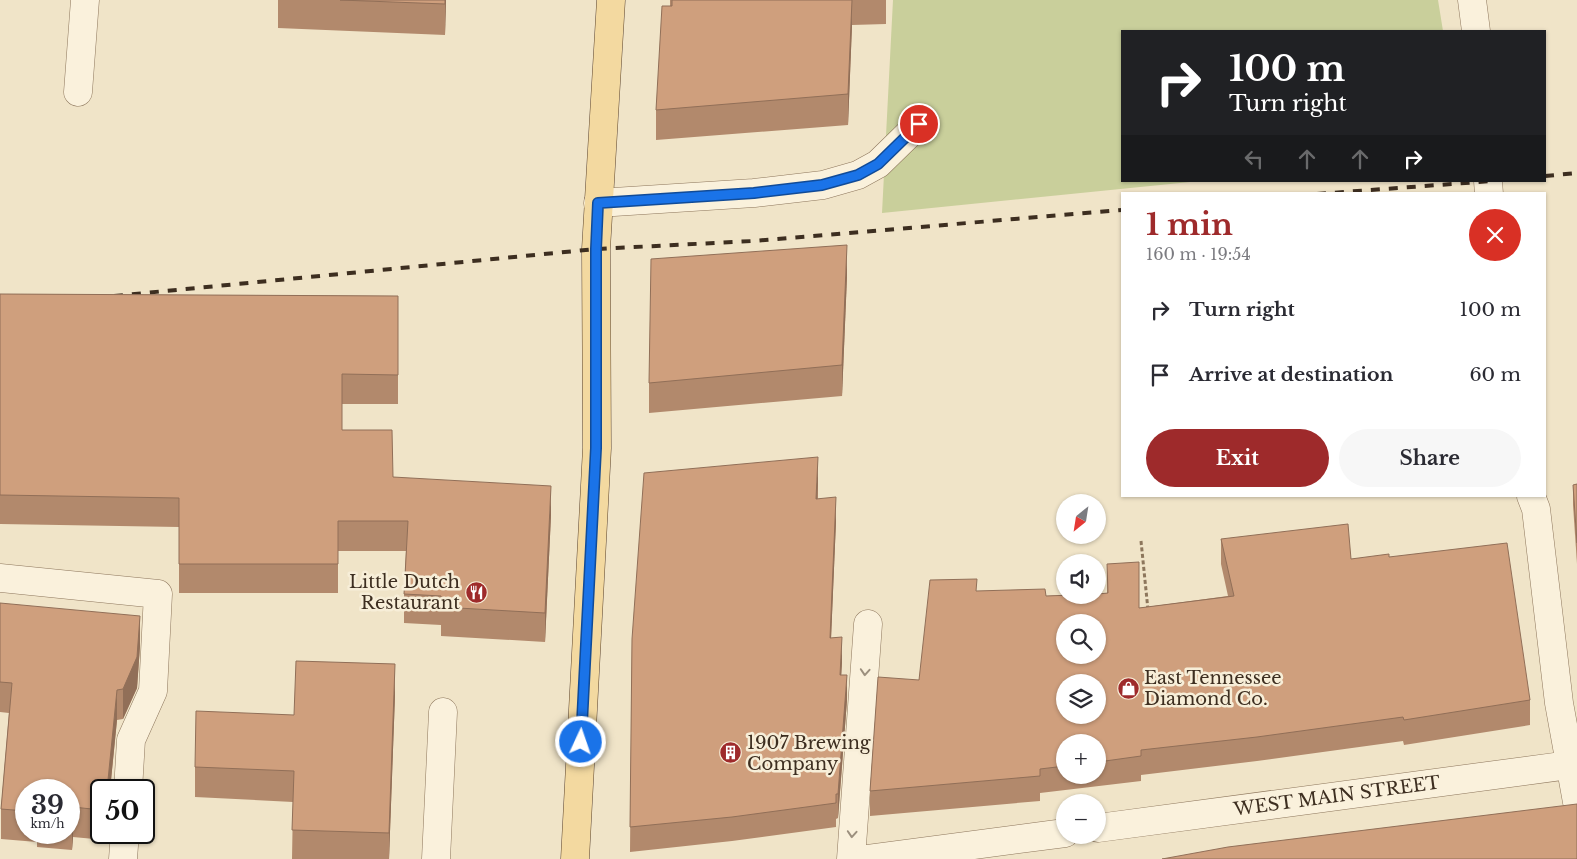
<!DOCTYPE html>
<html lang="en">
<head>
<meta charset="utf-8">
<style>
  body { margin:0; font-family:"Libre Baskerville",serif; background:#f7f7f7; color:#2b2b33; height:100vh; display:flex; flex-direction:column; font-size:19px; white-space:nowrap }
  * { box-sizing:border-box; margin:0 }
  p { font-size:16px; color:#7c7c81 }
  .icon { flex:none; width:28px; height:28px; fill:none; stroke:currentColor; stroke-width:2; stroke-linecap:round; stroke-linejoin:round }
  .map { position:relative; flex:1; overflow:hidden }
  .panel { position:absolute; left:1121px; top:192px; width:425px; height:305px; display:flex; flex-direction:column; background:#fff; border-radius:0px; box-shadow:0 1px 4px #0004 }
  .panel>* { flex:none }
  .banner { position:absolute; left:1121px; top:30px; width:425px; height:152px; border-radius:0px; box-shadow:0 1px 4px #0004; background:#202124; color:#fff; overflow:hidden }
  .needle { width:32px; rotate:210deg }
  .tools { position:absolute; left:1056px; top:494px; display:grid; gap:10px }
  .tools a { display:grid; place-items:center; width:50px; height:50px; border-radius:50%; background:#fff; box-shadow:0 1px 4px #0004; font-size:25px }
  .speed { position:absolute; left:15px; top:779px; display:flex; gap:10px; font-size:25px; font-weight:700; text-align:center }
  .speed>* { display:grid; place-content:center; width:65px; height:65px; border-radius:50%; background:#fff; box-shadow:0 1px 4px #0004; line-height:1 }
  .speed small { font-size:12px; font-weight:400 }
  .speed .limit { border:2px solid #111; border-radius:8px; background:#fff; color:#111 }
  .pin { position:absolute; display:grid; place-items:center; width:42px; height:42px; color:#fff; margin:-21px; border:2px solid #fff; border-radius:50%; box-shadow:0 1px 5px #0007 }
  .me { position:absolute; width:55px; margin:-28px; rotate:3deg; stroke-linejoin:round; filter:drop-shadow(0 0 4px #0008) }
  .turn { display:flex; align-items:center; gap:18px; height:105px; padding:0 25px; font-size:22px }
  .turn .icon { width:65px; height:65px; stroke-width:2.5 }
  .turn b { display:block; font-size:35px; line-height:42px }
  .lanes { display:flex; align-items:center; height:48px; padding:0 25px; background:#0003; justify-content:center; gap:25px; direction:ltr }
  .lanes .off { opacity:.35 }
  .round { display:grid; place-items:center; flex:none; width:52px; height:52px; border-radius:26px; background:#f7f7f7 }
  .headline { display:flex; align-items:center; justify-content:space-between; height:85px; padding:0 25px }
  h1 { font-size:30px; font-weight:700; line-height:38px; color:#9e2a2b }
  .primary-button { display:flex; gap:10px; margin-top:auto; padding:10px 25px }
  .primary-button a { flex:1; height:58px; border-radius:30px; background:#9e2a2b; color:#fff; font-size:20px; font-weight:700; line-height:58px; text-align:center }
  .primary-button a+a { background:#f7f7f7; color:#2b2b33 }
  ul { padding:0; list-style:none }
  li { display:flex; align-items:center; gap:15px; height:65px; padding:0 25px }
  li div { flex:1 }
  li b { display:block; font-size:19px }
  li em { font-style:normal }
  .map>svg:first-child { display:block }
</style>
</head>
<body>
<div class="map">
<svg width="1577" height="859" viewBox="0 0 1577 859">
  <rect width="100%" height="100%" fill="#f0e4c8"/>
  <path fill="#c9cf9b" d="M 893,0 L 1438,0 L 1443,31 L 1122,31 L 1122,181 L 1200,181 L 882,213 Z"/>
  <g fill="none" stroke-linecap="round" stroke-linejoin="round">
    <defs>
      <g id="minor">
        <path d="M 1472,0 L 1476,31"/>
        <path d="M 78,92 L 85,0"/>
        <path d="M 1488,181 L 1489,194"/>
        <path d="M 598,203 L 754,193 L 823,185 L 858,175 L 878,164 L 919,124"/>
        <path d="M 1531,496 L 1536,509 L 1559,703 L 1577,802"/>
        <path d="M 0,578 L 158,594 L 153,691 L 131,740 L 128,790"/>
        <path id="s1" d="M 1098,828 L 1577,764"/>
        <path d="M 123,859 L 125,832"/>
        <path d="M 436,859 L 443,712"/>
        <path d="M 851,859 L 868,624"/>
        <path d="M 868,859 L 1065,833"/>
      </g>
      <path id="major" d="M 575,859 L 597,448 L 596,249 L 611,0"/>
    </defs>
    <use href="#minor" stroke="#8d765c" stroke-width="29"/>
    <use href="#major" stroke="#5b4430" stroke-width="29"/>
    <path stroke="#8d765c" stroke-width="3" stroke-dasharray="4 2.5" stroke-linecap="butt" d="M 1141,541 L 1148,610"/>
    <use href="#minor" stroke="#faf1dc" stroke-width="28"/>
    <use href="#major" stroke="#f3d9a0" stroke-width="28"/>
    <g stroke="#3d2e20" stroke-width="4" stroke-dasharray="9 9" stroke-linecap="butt">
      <path d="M 1545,176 L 1577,173"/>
      <path d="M 1317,194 L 1492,181"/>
      <path d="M 114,296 L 596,249 L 753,241 L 1122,210"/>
    </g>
  </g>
  <g fill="#b2896c" fill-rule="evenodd">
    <path d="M 278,0 L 446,0 L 445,35 L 278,28 Z"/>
    <path d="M 670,0 L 886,0 L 886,24 L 852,25 L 848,125 L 656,140 L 656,110 L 670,6 Z"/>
    <path d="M 847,276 L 842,396 L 649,413 L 649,383 Z"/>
    <path d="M 0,294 L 398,296 L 398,404 L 342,404 L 342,430 L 393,477 L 551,515 L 545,642 L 441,636 L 441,625 L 404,623 L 404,594 L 406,551 L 338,551 L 338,593 L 179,593 L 179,527 L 0,524 Z"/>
    <path d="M 818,482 L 818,499 L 836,521 L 831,638 L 842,662 L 841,675 L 847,700 L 838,818 L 836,819 L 836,827 L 732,841 L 630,852 L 632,639 Z"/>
    <path d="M 1577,484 L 1577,564 L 1573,505 L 1573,485 Z"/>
    <path d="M 1221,539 L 1351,559 L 1389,557 L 1530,700 L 1530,725 L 1404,745 L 1403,741 L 1257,761 L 1141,775 L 1141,781 L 1040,793 L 1040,801 L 870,816 L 870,791 L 919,680 L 977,591 L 1046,596 L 1107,593 L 1107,564 L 1139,608 L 1228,596 L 1221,564 ZM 1065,742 L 1098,742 L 1098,775 L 1065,775 Z"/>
    <path d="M 0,603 L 140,646 L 137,688 L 123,719 L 117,720 L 110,790 L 101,790 L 101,832 L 106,832 L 105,840 L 73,837 L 72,850 L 37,847 L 37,842 L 1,839 L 1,809 L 9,713 L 0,712 ZM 26,790 L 69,790 L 69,832 L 26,832 Z"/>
    <path d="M 395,695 L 389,859 L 292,859 L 293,802 L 195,797 L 195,767 L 294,715 Z"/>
  </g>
  <g fill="#916f58">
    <path d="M 445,0 L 446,0 L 445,35 Z"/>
    <path d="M 852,0 L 852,25 L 848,125 L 848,94 Z"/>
    <path d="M 847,245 L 847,276 L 842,396 L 842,365 Z"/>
    <path d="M 818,457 L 818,482 L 816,524 L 816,499 Z"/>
    <path d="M 551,486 L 551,515 L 545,642 L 545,613 Z"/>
    <path d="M 836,497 L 836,521 L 830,663 L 830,638 Z"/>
    <path d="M 140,616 L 140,646 L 137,688 L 123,719 L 123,689 Z"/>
    <path d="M 842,637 L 842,662 L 840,700 L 840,675 Z"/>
    <path d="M 395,664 L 395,695 L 389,859 L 389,833 Z"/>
    <path d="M 847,675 L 847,700 L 838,818 L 838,794 Z"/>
    <path d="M 117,690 L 117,720 L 110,790 L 107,790 Z"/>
    <path d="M 73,807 L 73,837 L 72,850 L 72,819 Z"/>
  </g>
  <g fill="#cf9f7d" stroke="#916f58" fill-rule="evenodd">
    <path d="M 340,0 L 445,0 L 445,4 Z"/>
    <path d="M 672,0 L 852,0 L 848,94 L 656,110 L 662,6 L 672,6 Z"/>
    <path d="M 847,245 L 842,365 L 649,383 L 651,259 Z"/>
    <path d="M 0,294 L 398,296 L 398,375 L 342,374 L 342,430 L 392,430 L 393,477 L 551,486 L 545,613 L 441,607 L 441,596 L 404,594 L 408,521 L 338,521 L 338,564 L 179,564 L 179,498 L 0,495 Z"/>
    <path d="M 818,457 L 816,499 L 836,497 L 830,638 L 842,637 L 840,675 L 847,675 L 838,794 L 836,794 L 836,803 L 732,817 L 630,827 L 632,639 L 644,473 Z"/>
    <path d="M 1577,484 L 1577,543 L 1573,485 Z"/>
    <path d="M 1348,524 L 1351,559 L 1389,554 L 1389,557 L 1507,543 L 1530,700 L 1404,720 L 1403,717 L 1257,737 L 1141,750 L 1141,756 L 1098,762 L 1098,742 L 1065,742 L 1065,766 L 1040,769 L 1040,776 L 870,791 L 878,677 L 919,680 L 930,580 L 977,579 L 976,591 L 1045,589 L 1046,596 L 1073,595 L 1098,595 L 1098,594 L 1108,593 L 1107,564 L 1139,562 L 1139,608 L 1234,596 L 1221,539 ZM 1065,622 L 1098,622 L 1098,655 L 1065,655 ZM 1065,682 L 1098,682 L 1098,715 L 1065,715 Z"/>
    <path d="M 0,603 L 140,616 L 137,657 L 123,689 L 117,690 L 107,790 L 101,790 L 101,810 L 73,807 L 72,819 L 69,819 L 69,790 L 26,790 L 26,811 L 1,809 L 12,683 L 0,682 Z"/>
    <path d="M 296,661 L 395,664 L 389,833 L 292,830 L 294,771 L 195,767 L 196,711 L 294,715 Z"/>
    <path d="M 1577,804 L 1577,859 L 1162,859 L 1228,847 Z"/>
  </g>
  <defs><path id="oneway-chevron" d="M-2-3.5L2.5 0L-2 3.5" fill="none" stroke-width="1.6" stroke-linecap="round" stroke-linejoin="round" transform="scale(1.25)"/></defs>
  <g stroke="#9c907e">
    <use href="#oneway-chevron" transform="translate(865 672) rotate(94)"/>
    <use href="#oneway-chevron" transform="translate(852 834) rotate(94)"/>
  </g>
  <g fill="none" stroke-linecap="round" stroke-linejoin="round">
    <defs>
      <path id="route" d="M 581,742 L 596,448 L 596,249 L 598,203 L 754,193 L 822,185 L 858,175 L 878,164 L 919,124"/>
    </defs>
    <use href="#route" stroke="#114b97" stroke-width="12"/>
    <use href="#route" stroke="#1a73e8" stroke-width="9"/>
  </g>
  <defs>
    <symbol id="restaurant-disc" viewBox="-11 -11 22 22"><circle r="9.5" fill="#9e2a2b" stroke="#f7eed8"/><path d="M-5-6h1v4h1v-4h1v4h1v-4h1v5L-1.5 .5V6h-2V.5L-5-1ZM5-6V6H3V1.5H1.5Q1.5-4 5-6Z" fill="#fff"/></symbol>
    <symbol id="shop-disc" viewBox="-11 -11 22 22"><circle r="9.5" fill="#9e2a2b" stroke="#f7eed8"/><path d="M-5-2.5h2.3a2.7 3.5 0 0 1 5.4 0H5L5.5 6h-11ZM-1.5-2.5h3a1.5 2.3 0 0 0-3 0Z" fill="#fff"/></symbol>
    <symbol id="building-disc" viewBox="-11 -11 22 22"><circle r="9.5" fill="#9e2a2b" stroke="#f7eed8"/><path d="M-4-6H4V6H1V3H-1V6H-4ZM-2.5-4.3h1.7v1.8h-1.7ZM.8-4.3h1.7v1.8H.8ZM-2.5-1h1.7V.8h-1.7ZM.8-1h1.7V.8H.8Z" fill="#fff"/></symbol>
  </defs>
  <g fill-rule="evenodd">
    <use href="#restaurant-disc" x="464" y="580" width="25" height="25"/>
    <use href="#shop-disc" x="1116" y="676" width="25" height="25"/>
    <use href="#building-disc" x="718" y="740" width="25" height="25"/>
  </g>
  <g text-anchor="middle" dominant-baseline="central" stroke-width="5" stroke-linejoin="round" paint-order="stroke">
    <g font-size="18" fill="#3d2e20" stroke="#f7eed8" text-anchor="start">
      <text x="460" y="582" text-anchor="end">Little Dutch<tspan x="460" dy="21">Restaurant</tspan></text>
      <text x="1144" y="678">East Tennessee<tspan x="1144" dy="21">Diamond Co.</tspan></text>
      <text x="747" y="743">1907 Brewing<tspan x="747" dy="21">Company</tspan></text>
    </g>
    <g font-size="18" fill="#3d2e20" stroke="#f7eed8">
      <text stroke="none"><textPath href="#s1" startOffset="241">WEST MAIN STREET</textPath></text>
    </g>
  </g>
</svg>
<div class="tools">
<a><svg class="needle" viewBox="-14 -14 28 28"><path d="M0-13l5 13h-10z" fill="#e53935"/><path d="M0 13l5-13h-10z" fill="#7c7c81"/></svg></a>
<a><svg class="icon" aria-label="sound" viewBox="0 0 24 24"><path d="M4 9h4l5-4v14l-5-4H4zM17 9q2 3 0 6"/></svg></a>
<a><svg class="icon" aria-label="search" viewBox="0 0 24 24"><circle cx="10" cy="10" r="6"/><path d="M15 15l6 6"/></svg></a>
<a><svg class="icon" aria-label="layers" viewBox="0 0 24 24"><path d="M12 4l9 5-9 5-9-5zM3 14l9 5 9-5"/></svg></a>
<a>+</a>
<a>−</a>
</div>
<div class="speed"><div>39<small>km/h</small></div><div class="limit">50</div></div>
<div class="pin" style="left:919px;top:124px;background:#d93025"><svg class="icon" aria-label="arrive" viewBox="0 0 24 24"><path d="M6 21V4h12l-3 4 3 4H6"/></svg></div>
<svg class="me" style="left:581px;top:742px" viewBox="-20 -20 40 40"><circle r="17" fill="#1a73e8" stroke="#fff" stroke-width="3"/><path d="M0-11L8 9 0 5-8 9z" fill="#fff"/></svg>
<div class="banner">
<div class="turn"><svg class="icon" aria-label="right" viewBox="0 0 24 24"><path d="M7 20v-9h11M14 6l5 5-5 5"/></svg><div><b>100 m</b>Turn right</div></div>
<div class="lanes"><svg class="icon off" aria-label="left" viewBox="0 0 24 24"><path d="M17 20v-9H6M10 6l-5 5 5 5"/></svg><svg class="icon off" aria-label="ahead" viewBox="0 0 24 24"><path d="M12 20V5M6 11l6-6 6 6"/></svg><svg class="icon off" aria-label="ahead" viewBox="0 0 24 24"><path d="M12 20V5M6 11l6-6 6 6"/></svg><svg class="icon" aria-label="right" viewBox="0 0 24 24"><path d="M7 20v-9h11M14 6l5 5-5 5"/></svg></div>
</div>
<section class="panel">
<div class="headline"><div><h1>1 min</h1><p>160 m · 19:54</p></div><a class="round" style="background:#d93025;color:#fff"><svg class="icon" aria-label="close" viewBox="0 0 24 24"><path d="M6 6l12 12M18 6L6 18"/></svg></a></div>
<ul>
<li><svg class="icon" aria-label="right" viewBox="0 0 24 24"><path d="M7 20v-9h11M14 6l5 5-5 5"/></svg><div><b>Turn right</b></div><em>100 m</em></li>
<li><svg class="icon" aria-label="arrive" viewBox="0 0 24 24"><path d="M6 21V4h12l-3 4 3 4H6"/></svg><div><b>Arrive at destination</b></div><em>60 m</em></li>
</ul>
<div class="primary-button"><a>Exit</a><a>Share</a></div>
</section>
</div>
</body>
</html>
